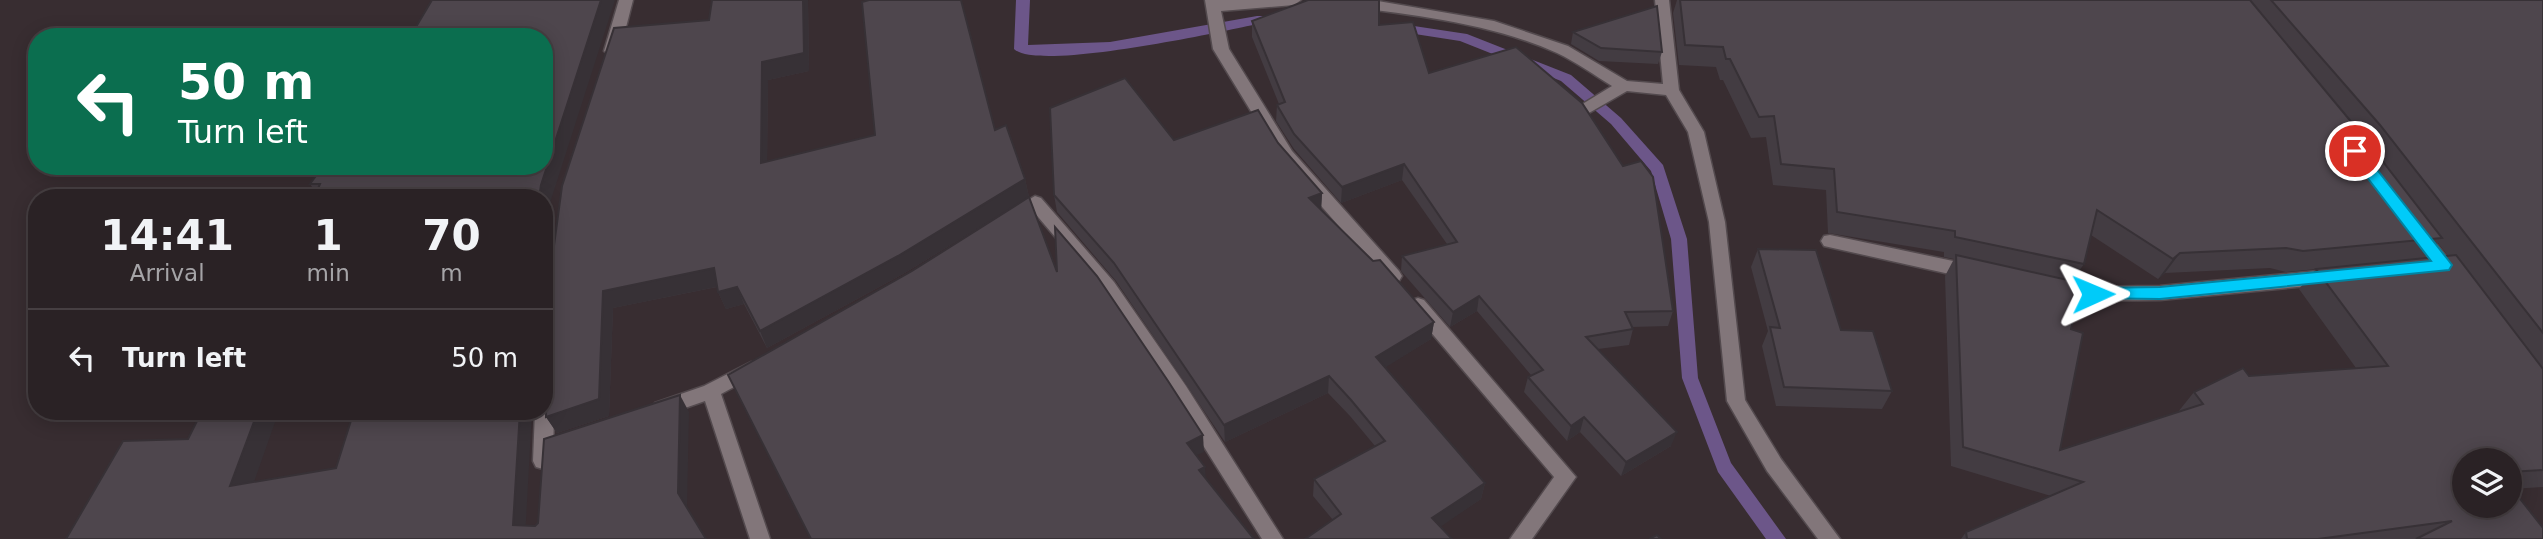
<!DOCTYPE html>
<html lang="en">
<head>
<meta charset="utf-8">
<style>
  body { margin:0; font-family:"DejaVu Sans",sans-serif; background:#362f32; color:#f1f3f6; height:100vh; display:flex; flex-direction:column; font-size:26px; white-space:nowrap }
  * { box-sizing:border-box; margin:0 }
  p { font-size:23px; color:#a5a4a7 }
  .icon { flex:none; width:38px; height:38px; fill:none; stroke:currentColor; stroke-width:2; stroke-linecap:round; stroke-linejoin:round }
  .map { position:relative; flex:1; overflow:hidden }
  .details { position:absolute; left:28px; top:189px; width:525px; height:231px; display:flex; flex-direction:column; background:#2a2225; border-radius:28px; box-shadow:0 4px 18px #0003,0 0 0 2px #463f42 }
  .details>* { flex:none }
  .hud { position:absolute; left:28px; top:28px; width:525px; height:147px; border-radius:28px; box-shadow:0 4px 18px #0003,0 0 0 2px #463f42; background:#0b6e4f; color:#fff; overflow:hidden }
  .controls { position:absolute; left:2452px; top:448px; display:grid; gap:14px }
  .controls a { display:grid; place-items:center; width:70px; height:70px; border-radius:50%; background:#2a2225; box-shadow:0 4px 18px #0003,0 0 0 2px #463f42; font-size:35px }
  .pin { position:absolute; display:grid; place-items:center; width:60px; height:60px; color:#fff; margin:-30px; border:4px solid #fff; border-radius:50%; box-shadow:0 2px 7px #0007 }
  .me { position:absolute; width:77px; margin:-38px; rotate:89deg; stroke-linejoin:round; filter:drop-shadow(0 0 5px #0008) }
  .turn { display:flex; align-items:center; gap:24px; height:147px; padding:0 35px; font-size:32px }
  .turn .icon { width:91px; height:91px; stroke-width:2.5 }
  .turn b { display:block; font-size:49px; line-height:60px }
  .eta { display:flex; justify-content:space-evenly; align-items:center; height:119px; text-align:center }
  .eta b { font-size:42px; font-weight:800; line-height:49px }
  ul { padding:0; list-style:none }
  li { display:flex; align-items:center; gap:21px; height:98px; padding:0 35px; border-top:2px solid #463f42 }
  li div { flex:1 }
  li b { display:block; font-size:26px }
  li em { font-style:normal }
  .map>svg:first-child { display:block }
</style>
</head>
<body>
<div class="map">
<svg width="2543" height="539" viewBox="0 0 2543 539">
  <rect width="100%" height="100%" fill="#382d31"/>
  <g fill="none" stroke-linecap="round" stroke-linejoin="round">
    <g fill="#6c5689" fill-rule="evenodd">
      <path d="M 1016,0 L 1030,0 L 1028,45 L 1110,42 L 1257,16 L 1274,16 L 1281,20 L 1274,24 L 1257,24 C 1220,32 1037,72 1014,49 Z"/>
      <path d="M 1394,23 L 1467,34 L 1571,75 L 1621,118 L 1663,165 L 1687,239 L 1698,378 L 1731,463 L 1786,539 L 1766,539 L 1718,472 L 1682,378 L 1671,239 L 1651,171 L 1611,124 L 1561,81 L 1460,41 L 1389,30 L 1389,24 Z"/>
    </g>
    <defs>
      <g id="street">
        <path d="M 619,0 L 633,0 L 620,51 L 612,56 L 604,51 Z"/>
        <path d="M 1205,0 L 1301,0 L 1294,5 L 1221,11 L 1229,49 L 1292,151 L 1399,271 L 1402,276 L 1399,281 L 1387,281 L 1280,159 L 1213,49 Z"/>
        <path d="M 1330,0 L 1372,0 L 1494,21 L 1568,46 L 1627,81 L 1663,84 L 1655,0 L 1669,0 L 1679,90 L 1704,132 L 1725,222 L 1745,400 L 1781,459 L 1840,539 L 1818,539 L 1767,471 L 1727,401 L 1709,222 L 1688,132 L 1666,95 L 1627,91 L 1582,117 L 1576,116 L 1574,112 L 1576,108 L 1612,86 C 1594,75 1576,62 1557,53 C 1488,22 1411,15 1337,5 Z"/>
        <path d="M 1035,196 L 1041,198 L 1114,282 L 1186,386 L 1283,539 L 1262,539 L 1172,396 L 1102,292 L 1033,211 L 1020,220 L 1008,220 L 1006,216 L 1008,212 Z"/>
        <path d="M 2417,225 L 2423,227 L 2457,270 L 2460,275 L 2457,280 L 2445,280 L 2411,235 L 2408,231 Z"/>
        <path d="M 1830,235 L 1972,265 L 1978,267 L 1981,272 L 1978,277 L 1972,279 L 1824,246 L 1821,241 L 1824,236 Z"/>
        <path d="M 554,242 L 560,243 L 563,248 L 556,307 L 553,461 L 550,467 L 543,469 L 536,467 L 533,461 L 535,411 L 544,411 L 544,257 L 548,243 Z"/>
        <path d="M 2329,270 L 2335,272 L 2338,277 L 2335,282 L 2329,284 L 2160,300 L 2070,301 L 2051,296 L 2048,291 L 2051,286 L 2057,284 L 2070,287 L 2160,286 Z"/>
        <path d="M 1418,298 L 1424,300 L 1576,477 L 1532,539 L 1510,539 L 1554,477 L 1412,310 L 1409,305 L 1412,300 Z"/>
        <path d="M 751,362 L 758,364 L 760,369 L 758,374 L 721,394 L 770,539 L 750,539 L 705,401 L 662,416 L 655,413 L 653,408 L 655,403 L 704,386 Z"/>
      </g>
    </defs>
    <use href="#street" stroke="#534a4e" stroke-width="3"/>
    <use href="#street" fill="#82767a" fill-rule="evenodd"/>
  </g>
  <g fill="#433c42" fill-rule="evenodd">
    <path d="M 712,0 L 808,0 L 809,71 L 768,80 L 767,161 L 995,130 L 1025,179 L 1029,197 L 903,274 L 767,348 L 744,304 L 726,309 L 718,292 L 717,287 L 613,308 L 609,416 L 557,433 L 546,417 L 709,20 Z"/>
    <path d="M 1677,0 L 2543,0 L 2543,487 L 2512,489 L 2543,539 L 1961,539 L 1966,532 L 2051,496 L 1951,466 L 1945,276 L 1954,259 L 1944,257 L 1944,252 L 1828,233 L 1826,190 L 1773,185 L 1766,137 L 1751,138 L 1723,80 L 1720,80 L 1716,67 L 1679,65 L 1673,13 ZM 2091,235 L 2158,279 L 2165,273 L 2270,268 L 2286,272 L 2347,266 L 2316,269 L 2299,289 L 2356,368 L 2249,376 L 2194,392 L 2178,412 L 2060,450 L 2071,329 L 2072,281 L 2084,264 ZM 2438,243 L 2448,256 L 2423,259 ZM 2464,460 L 2510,460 L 2510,506 Z"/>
    <path d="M 1252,21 L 1379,25 L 1673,311 L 1668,326 L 1632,327 L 1633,329 L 1629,345 L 1598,349 L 1671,446 L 1621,476 L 1580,432 L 1567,441 L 1524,392 L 1528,377 L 1531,375 L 1477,311 L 1450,327 L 1401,271 L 1402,256 L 1447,244 L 1402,180 L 1341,203 L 1294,149 L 1276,121 L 1277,105 L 1279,104 L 1252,37 Z"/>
    <path d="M 1573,32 L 1662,52 L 1658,64 L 1599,61 L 1571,44 Z"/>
    <path d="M 1174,140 L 1278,143 L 1322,193 L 1321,209 L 1434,322 L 1431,339 L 1385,367 L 1485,483 L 1481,499 L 1440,526 L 1333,520 L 1313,496 L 1314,479 L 1375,446 L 1350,416 L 1328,393 L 1225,442 L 1116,281 L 1057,212 L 1054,195 Z"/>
    <path d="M 310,184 L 550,203 L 316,193 Z"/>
    <path d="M 1758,249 L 1841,330 L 1892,391 L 1882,409 L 1776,406 L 1762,346 L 1768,331 L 1751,267 Z"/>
  </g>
  <g fill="#373136">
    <path d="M 601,0 L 615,0 L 550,203 L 544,244 L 544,198 L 539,198 L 541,185 Z"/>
    <path d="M 803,0 L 808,0 L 809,71 L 768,80 L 767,180 L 761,163 L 762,62 Z"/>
    <path d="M 1404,164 L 1402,180 L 1341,203 L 1342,187 Z"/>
    <path d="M 1025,179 L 1029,197 L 903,274 L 767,348 L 760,331 Z"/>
    <path d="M 1322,193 L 1321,211 L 1309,198 Z"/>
    <path d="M 2180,253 L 2165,273 L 2158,279 L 2173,259 Z"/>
    <path d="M 714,268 L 721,286 L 613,308 L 609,416 L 557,433 L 546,417 L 603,291 Z"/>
    <path d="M 737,287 L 744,304 L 726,309 L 718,292 Z"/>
    <path d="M 1479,296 L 1477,311 L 1450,327 L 1453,312 Z"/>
    <path d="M 1434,322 L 1431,339 L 1375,374 L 1376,357 Z"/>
    <path d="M 1329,376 L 1328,393 L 1225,442 L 1224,425 Z"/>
    <path d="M 680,395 L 689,412 L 687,509 L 678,493 Z"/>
    <path d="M 258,411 L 279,411 L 247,502 L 230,486 Z"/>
    <path d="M 520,411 L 532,411 L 525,539 L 513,525 Z"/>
    <path d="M 1584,417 L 1580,432 L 1567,441 L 1571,426 Z"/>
    <path d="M 1677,432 L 1671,446 L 1621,476 L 1626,462 Z"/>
    <path d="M 1203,435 L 1204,452 L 1188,459 L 1187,443 Z"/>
    <path d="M 1205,467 L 1206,484 L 1199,470 Z"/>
    <path d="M 1485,483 L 1481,499 L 1430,534 L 1432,518 Z"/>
  </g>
  <g fill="#4e464d" stroke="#373136" stroke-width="2">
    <path d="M 432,0 L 601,0 L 541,185 L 539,198 L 314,198 L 320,184 L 310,184 L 323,166 L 544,166 L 544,37 L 410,37 Z"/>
    <path d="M 712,0 L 803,0 L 804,53 L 762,62 L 761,163 L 875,135 L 862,2 L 869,0 L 961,0 L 995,130 L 1006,125 L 1025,179 L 898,256 L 760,331 L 737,287 L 718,292 L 714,268 L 603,291 L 599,399 L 546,417 L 548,290 L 562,186 L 614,28 L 709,20 Z"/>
    <path d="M 1308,0 L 1379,0 L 1379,25 L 1413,22 L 1429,73 L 1516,47 L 1582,103 L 1623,166 L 1641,161 L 1653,177 L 1673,311 L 1625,312 L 1633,329 L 1586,337 L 1677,432 L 1626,462 L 1584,417 L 1571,426 L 1528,377 L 1543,370 L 1479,296 L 1453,312 L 1402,256 L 1457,242 L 1404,164 L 1342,187 L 1294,134 L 1277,105 L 1285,102 L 1252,21 Z"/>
    <path d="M 1680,0 L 2250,0 L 2363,136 L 2442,238 L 2303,251 L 2286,248 L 2180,253 L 2173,259 L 2097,210 L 2084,264 L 1955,237 L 1955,231 L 1837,212 L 1834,169 L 1781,164 L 1774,116 L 1759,117 L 1730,59 L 1726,59 L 1723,47 L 1685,45 Z"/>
    <path d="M 2271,0 L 2543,0 L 2543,333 L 2380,125 Z"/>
    <path d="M 1657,6 L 1662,52 L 1601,48 L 1573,32 Z"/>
    <path d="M 1125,78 L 1174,140 L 1258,110 L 1278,143 L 1322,193 L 1309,198 L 1373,261 L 1380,260 L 1434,322 L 1376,357 L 1485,483 L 1432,518 L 1452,539 L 1305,539 L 1341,514 L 1314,479 L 1385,441 L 1351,400 L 1329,376 L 1224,425 L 1114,263 L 1054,195 L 1050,108 Z"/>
    <path d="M 1029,197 L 1057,272 L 1055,227 L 1097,276 L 1168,381 L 1203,435 L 1187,443 L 1205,467 L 1199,470 L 1254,539 L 811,539 L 728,375 L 912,271 Z"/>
    <path d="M 1758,249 L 1816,250 L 1841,330 L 1873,331 L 1892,391 L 1784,387 L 1770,327 L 1780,328 Z"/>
    <path d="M 1956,255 L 2081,283 L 2071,329 L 2083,333 L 2060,450 L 2203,404 L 2194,392 L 2243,368 L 2249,376 L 2388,366 L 2316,269 L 2456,255 L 2543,369 L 2543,470 L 2510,472 L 2510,460 L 2464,460 L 2464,506 L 2510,506 L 2510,486 L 2543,528 L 2543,539 L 2416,539 L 2452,521 L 2318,539 L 1967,539 L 1966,532 L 2083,482 L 1963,447 Z"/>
    <path d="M 680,395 L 678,493 L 706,539 L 66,539 L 123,441 L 188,439 L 202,411 L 258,411 L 230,486 L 336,468 L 354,411 L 520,411 L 513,525 L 535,526 L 538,523 L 544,439 Z"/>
    <path d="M 1657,535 L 1661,539 L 1649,539 Z"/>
  </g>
  <path fill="#00cbf9" stroke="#0084a2" stroke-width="2" d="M 2355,146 L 2360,148 L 2449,261 L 2452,265 L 2449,270 L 2160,299 L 2087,298 L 2085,294 L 2093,288 L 2160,287 L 2431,261 L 2350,155 L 2348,151 L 2350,148 Z"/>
</svg>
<div class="controls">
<a><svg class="icon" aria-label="layers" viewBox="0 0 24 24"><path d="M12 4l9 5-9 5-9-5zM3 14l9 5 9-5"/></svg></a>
</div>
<div class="pin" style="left:2355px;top:151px;background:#d93025"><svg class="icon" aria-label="arrive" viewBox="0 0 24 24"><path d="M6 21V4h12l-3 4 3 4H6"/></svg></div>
<svg class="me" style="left:2093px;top:294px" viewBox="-20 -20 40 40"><path d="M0-17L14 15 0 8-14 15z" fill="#00cbf9" stroke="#fff" stroke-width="4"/></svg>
<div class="hud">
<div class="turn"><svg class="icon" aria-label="left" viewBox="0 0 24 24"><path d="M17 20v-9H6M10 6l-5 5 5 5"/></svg><div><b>50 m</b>Turn left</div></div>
</div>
<section class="details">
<div class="eta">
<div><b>14:41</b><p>Arrival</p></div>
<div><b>1</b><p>min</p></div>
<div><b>70</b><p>m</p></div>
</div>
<ul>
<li><svg class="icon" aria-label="left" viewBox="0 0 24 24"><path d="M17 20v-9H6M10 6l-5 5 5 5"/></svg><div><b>Turn left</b></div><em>50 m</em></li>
</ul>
</section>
</div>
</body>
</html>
